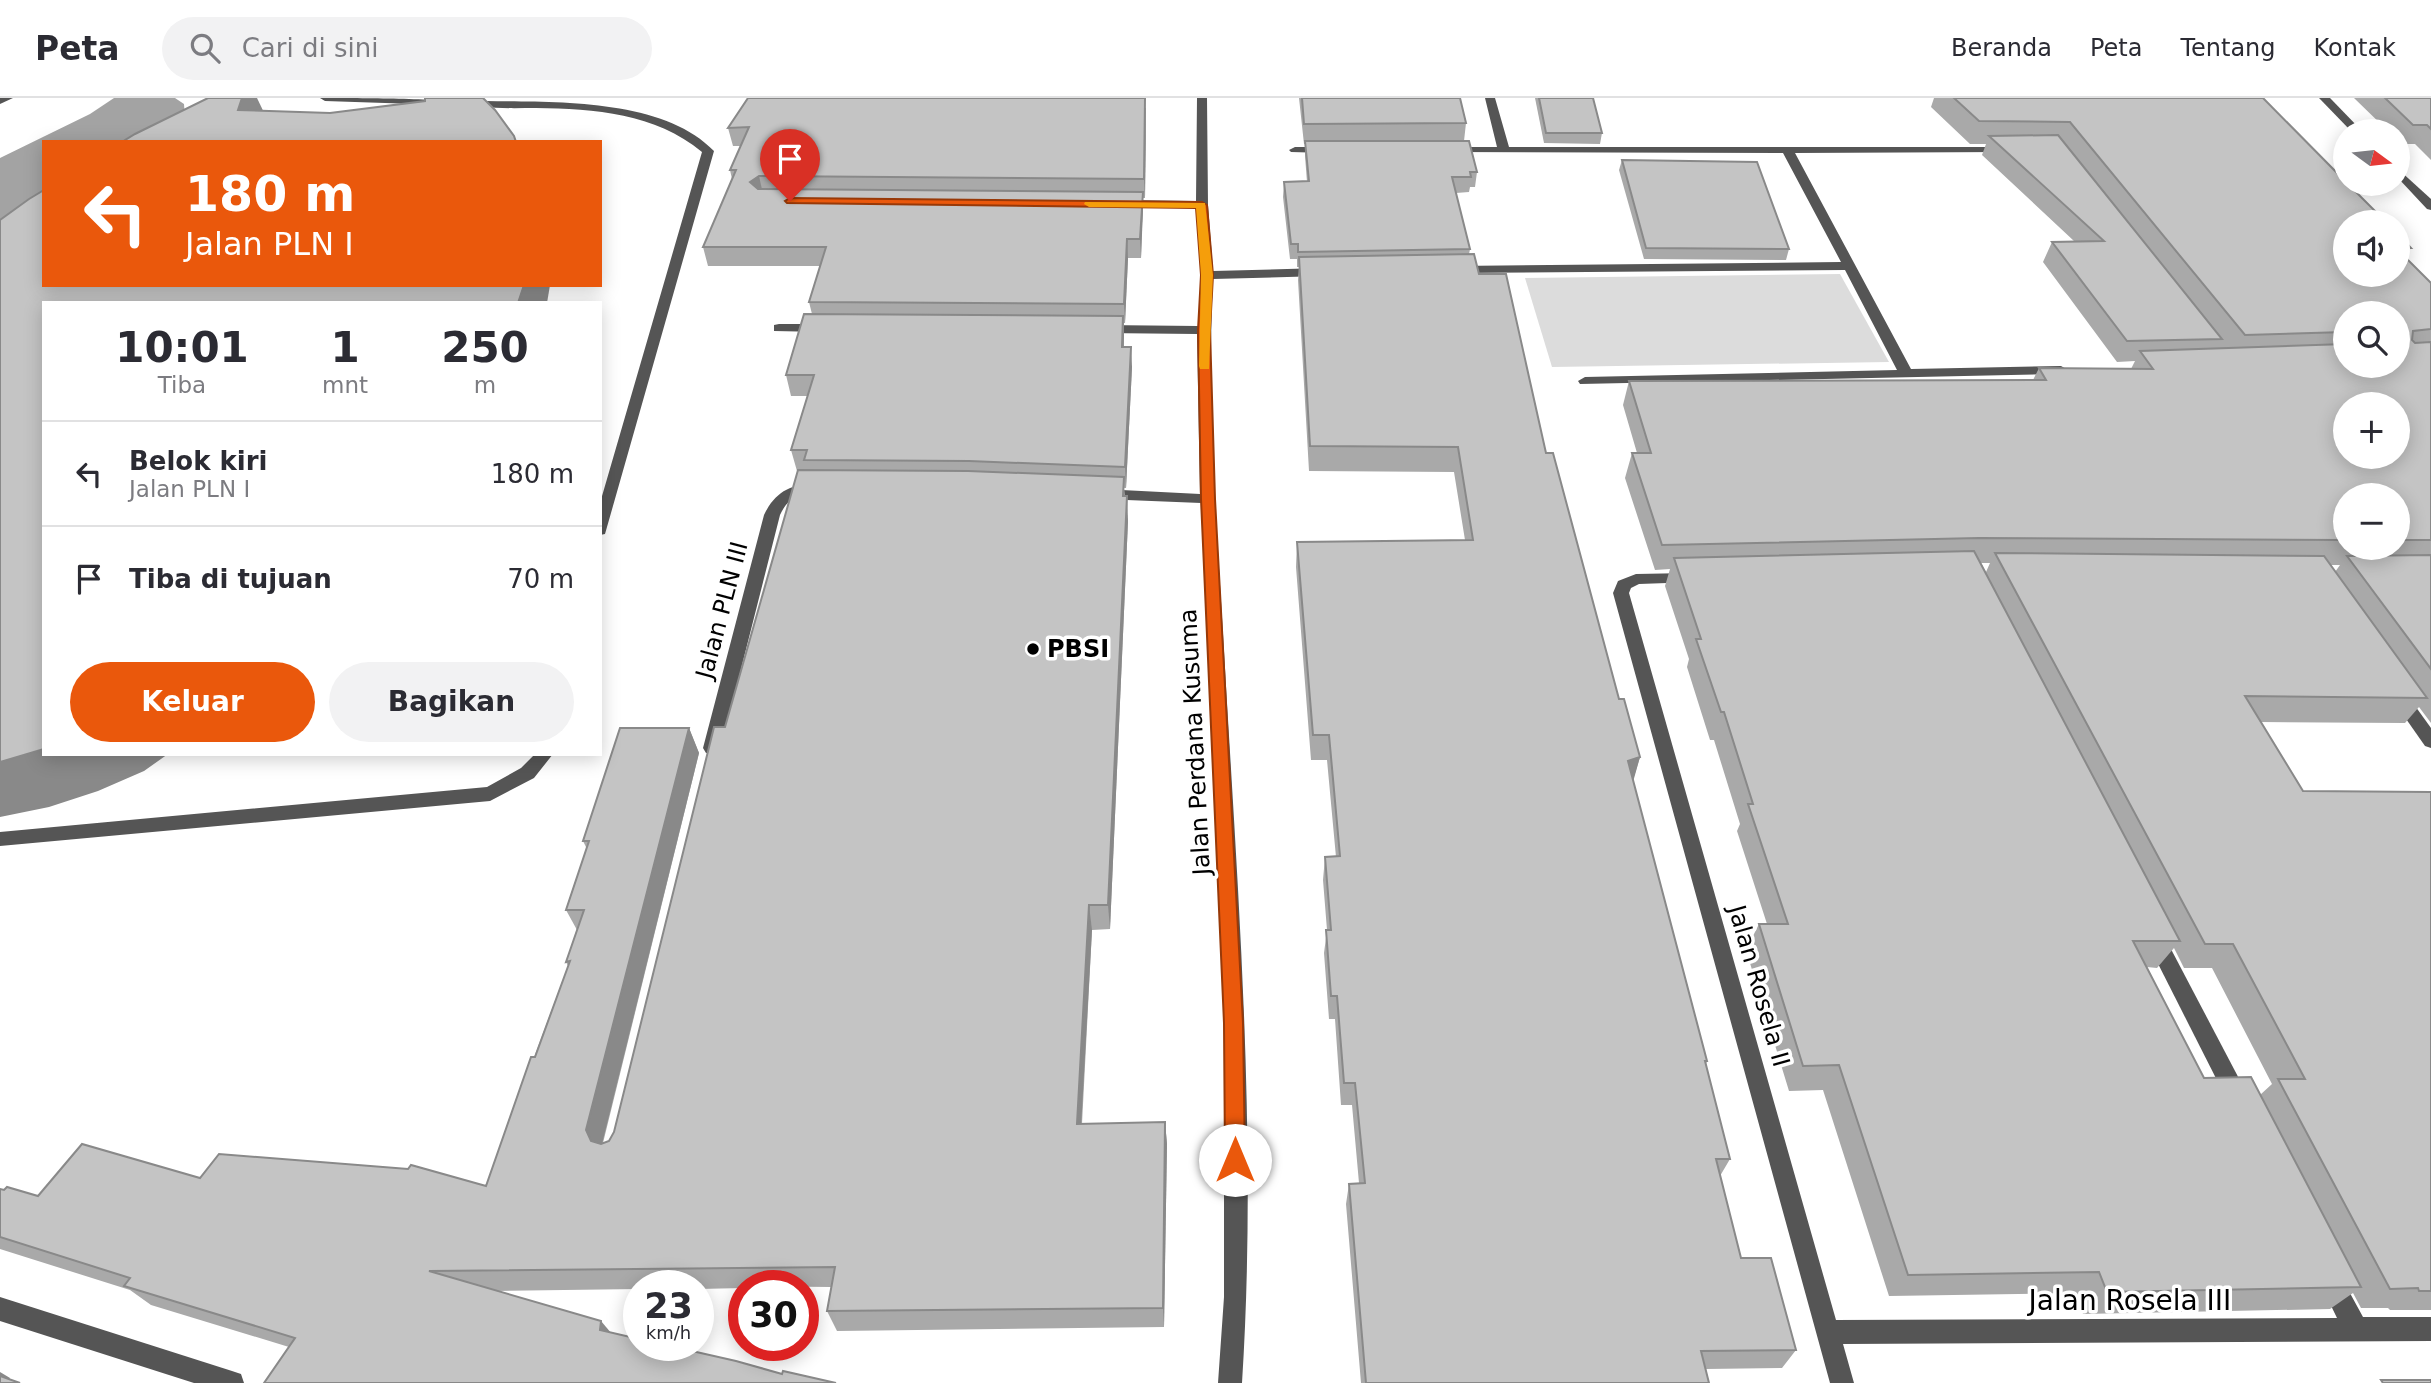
<!DOCTYPE html>
<html lang="id">
<head>
<meta charset="utf-8">
<style>
  body { margin:0; font-family:"DejaVu Sans",sans-serif; background:#f2f2f3; color:#2b2b33; height:100vh; display:flex; flex-direction:column; font-size:26px; white-space:nowrap }
  * { box-sizing:border-box; margin:0 }
  p { font-size:23px; color:#7c7c81 }
  .icon { flex:none; width:38px; height:38px; fill:none; stroke:currentColor; stroke-width:2; stroke-linecap:round; stroke-linejoin:round }
  .map { position:relative; flex:1; overflow:hidden }
  .side { position:absolute; left:42px; top:203px; width:560px; height:455px; display:flex; flex-direction:column; background:#fff; border-radius:0px; box-shadow:0 4px 18px #0003 }
  .side>* { flex:none }
  .top-card { position:absolute; left:42px; top:42px; width:560px; height:147px; border-radius:0px; box-shadow:0 4px 18px #0003; background:#ea580c; color:#fff; overflow:hidden }
  .needle { width:46px; rotate:105deg }
  .tools { position:absolute; left:2333px; top:21px; display:grid; gap:14px }
  .tools a { display:grid; place-items:center; width:77px; height:77px; border-radius:50%; background:#fff; box-shadow:0 4px 18px #0003; font-size:35px }
  .speed { position:absolute; left:623px; top:1172px; display:flex; gap:14px; font-size:35px; font-weight:700; text-align:center }
  .speed>* { display:grid; place-content:center; width:91px; height:91px; border-radius:50%; background:#fff; box-shadow:0 4px 18px #0003; line-height:1 }
  .speed small { font-size:18px; font-weight:400 }
  .speed .limit { border:10px solid #d22; background:#fff; color:#111 }
  .pin { position:absolute; display:grid; place-items:center; width:60px; height:60px; color:#fff; margin:-72px -30px; border-radius:50% 50% 50% 0; rotate:-45deg; box-shadow:0 0 7px #0007 }
  .pin .icon { rotate:45deg }
  .me { position:absolute; width:77px; margin:-38px; rotate:0deg; stroke-linejoin:round; filter:drop-shadow(0 0 5px #0008) }
  .turn { display:flex; align-items:center; gap:24px; height:147px; padding:0 28px; font-size:32px }
  .turn .icon { width:91px; height:91px; stroke-width:2.5 }
  .turn b { display:block; font-size:49px; line-height:60px }
  .eta { display:flex; justify-content:space-evenly; align-items:center; height:119px; text-align:center }
  .eta b { font-size:42px; font-weight:700; line-height:49px }
  .cta { display:flex; gap:14px; margin-top:auto; padding:14px 28px }
  .cta a { flex:1; height:80px; border-radius:42px; background:#ea580c; color:#fff; font-size:28px; font-weight:700; line-height:80px; text-align:center }
  .cta a+a { background:#f2f2f3; color:#2b2b33 }
  ul { padding:0; list-style:none }
  li { display:flex; align-items:center; gap:21px; height:105px; padding:0 28px; border-top:2px solid #e1e1e2 }
  li div { flex:1 }
  li b { display:block; font-size:26px }
  li em { font-style:normal }
  header { display:flex; align-items:center; gap:42px; box-sizing:border-box; height:98px; padding:0 35px; background:#fff; border-bottom:2px solid #e1e1e2 }
  header strong { font-size:33px }
  nav { display:flex; gap:38px; margin-inline-start:auto; font-size:24px }
  .search { width:490px; height:63px; background:#f2f2f3; display:flex; align-items:center; gap:18px; box-sizing:border-box; padding:0 24px; border-radius:38px; color:#7c7c81; font-size:26px }
  .map>svg:first-child { display:block }
</style>
</head>
<body>
<header>
<strong>Peta</strong>
<div class="search"><svg class="icon" aria-label="search" viewBox="0 0 24 24"><circle cx="10" cy="10" r="6"/><path d="M15 15l6 6"/></svg>Cari di sini</div>
<nav><a>Beranda</a><a>Peta</a><a>Tentang</a><a>Kontak</a></nav>
</header>
<div class="map">
<svg width="2431" height="1285" viewBox="0 0 2431 1285">
  <rect width="100%" height="100%" fill="#fff"/>
  <path fill="#dcdcdc" d="M 1840,176 L 1889,264 L 1552,269 L 1525,180 Z"/>
  <path fill="#a3a3a3" d="M 114,0 L 175,0 L 184,6 L 185,20 L 171,44 L 44,44 L 44,118 L 0,148 L 0,60 L 90,16 Z"/>
  <g fill="none" stroke-linecap="round" stroke-linejoin="round">
    <g fill="#555" fill-rule="evenodd">
      <path d="M 0,0 L 13,0 L 0,6 Z"/>
      <path d="M 320,0 C 342,0 437,0 450,4 L 445,7 L 325,3 Z"/>
      <path d="M 1197,0 L 1207,0 L 1208,107 L 1213,173 L 1322,170 L 1328,174 L 1322,178 L 1213,181 C 1207,299 1216,418 1223,536 C 1237,785 1258,1036 1242,1285 L 1218,1285 L 1224,1199 L 1224,925 L 1201,405 L 1102,401 L 1095,396 L 1102,391 L 1200,396 L 1197,236 L 1102,235 L 1095,231 L 1102,227 L 1198,228 L 1201,177 L 1196,110 L 1121,110 L 1115,106 L 1121,102 L 1196,103 Z"/>
      <path d="M 1485,0 L 1495,0 L 1509,49 L 2010,49 L 2012,51 L 2006,54 L 1795,55 L 1911,271 L 2061,268 L 2068,272 L 2061,276 L 1580,286 L 1578,283 L 1585,279 L 1897,272 L 1845,172 L 1451,175 L 1451,169 L 1455,168 L 1841,164 L 1783,55 L 1445,54 L 1443,52 L 1449,49 L 1497,49 Z"/>
      <path d="M 2319,0 L 2330,0 L 2362,33 L 2351,33 Z"/>
      <path d="M 485,3 C 555,4 663,0 714,53 L 605,436 L 600,437 L 600,405 L 702,54 C 655,15 595,11 536,10 C 518,10 499,11 481,8 L 480,6 Z"/>
      <path d="M 1295,49 L 1327,49 L 1333,52 L 1327,55 L 1291,54 L 1289,52 Z"/>
      <path d="M 2398,71 L 2431,101 L 2431,112 L 2427,111 L 2398,80 Z"/>
      <path d="M 779,226 L 822,226 L 829,230 L 822,234 L 774,233 L 774,227 Z"/>
      <path d="M 815,385 L 822,390 L 820,393 C 801,398 789,397 780,417 L 721,650 L 718,655 L 706,655 L 703,650 L 764,417 C 775,394 791,386 815,385 Z"/>
      <path d="M 1689,475 L 1697,480 L 1695,484 L 1639,486 L 1631,490 L 1629,495 L 1836,1222 L 2337,1220 L 2319,1183 L 2323,1175 L 2331,1172 L 2339,1175 L 2363,1219 L 2431,1219 L 2431,1243 L 1843,1246 L 1854,1285 L 1830,1285 L 1613,495 L 1618,483 L 1636,476 Z"/>
      <path d="M 2399,592 L 2405,594 L 2431,630 L 2431,650 L 2425,648 L 2390,598 Z"/>
      <path d="M 535,656 L 553,656 L 534,680 L 490,703 L 0,748 L 0,734 L 487,689 L 521,670 Z"/>
      <path d="M 2155,832 L 2162,834 L 2245,992 L 2248,999 L 2245,1006 L 2237,1009 L 2229,1006 L 2145,840 L 2148,834 Z"/>
      <path d="M 0,1199 L 232,1273 L 241,1276 L 244,1285 L 194,1285 L 0,1223 Z"/>
    </g>
  </g>
  <g fill="#a9a9a9" fill-rule="evenodd">
    <path d="M 1299,0 L 1460,0 L 1466,25 L 1464,43 L 1477,74 L 1475,89 L 1470,89 L 1469,94 L 1456,95 L 1470,151 L 1469,156 L 1479,176 L 1546,355 L 1619,601 L 1640,659 L 1633,682 L 1707,963 L 1706,966 L 1730,1061 L 1720,1078 L 1741,1160 L 1796,1252 L 1782,1270 L 1706,1271 L 1709,1285 L 1361,1285 L 1346,1106 L 1349,1086 L 1359,1085 L 1352,1007 L 1341,1007 L 1335,921 L 1329,921 L 1324,855 L 1327,832 L 1323,782 L 1325,759 L 1336,759 L 1327,662 L 1311,662 L 1296,469 L 1297,444 L 1465,442 L 1454,374 L 1309,373 L 1298,182 L 1299,169 L 1297,169 L 1297,161 L 1290,161 L 1283,99 L 1284,84 L 1307,84 L 1305,58 L 1305,46 L 1304,46 Z"/>
    <path d="M 1535,0 L 1593,0 L 1602,35 L 1600,46 L 1544,45 Z"/>
    <path d="M 1934,0 L 2263,0 L 2398,177 L 2398,136 L 2411,150 L 2405,159 L 2431,185 L 2431,625 L 2419,609 L 2405,625 L 2260,624 L 2303,693 L 2431,694 L 2431,1212 L 2390,1212 L 2388,1210 L 2361,1210 L 2353,1195 L 2330,1211 L 2083,1216 L 2075,1195 L 1889,1198 L 1823,992 L 1789,993 L 1746,852 L 1759,826 L 1767,826 L 1737,733 L 1740,726 L 1714,642 L 1710,642 L 1687,569 L 1689,561 L 1665,488 L 1670,471 L 1655,472 L 1625,380 L 1632,355 L 1637,355 L 1623,307 L 1629,283 L 2033,282 L 2039,270 L 2131,271 L 2135,263 L 2117,264 L 2043,164 L 2052,144 L 2074,143 L 1982,57 L 1986,46 L 1970,46 L 1931,9 ZM 2345,215 L 2398,268 L 2345,268 ZM 2345,397 L 2398,397 L 2398,450 L 2345,450 ZM 1981,465 L 1990,465 L 1986,474 ZM 2330,467 L 2340,467 L 2335,474 ZM 2174,850 L 2184,870 L 2212,870 L 2272,986 L 2260,997 L 2204,980 L 2147,869 L 2157,870 Z"/>
    <path d="M 2354,0 L 2431,0 L 2431,62 L 2415,46 L 2401,46 L 2398,43 L 2398,33 L 2388,33 Z"/>
    <path d="M 1146,10 L 1145,100 L 1143,100 L 1141,160 L 1128,160 L 1125,225 L 1124,225 L 1124,249 L 1132,269 L 1126,390 L 1124,390 L 1128,423 L 1110,831 L 1092,832 L 1082,1026 L 1165,1024 L 1167,1046 L 1164,1229 L 837,1233 L 827,1213 L 831,1189 L 744,1188 L 744,1190 L 698,1191 L 698,1188 L 639,1188 L 639,1191 L 496,1193 L 610,1234 L 782,1276 L 836,1285 L 289,1249 L 151,1207 L 130,1192 L 0,1151 L 0,1091 L 38,1098 L 200,1080 L 486,1088 L 568,868 L 566,864 L 577,832 L 566,812 L 587,751 L 583,743 L 689,630 L 699,655 L 603,1045 L 609,1043 L 614,1034 L 725,629 L 798,373 L 797,373 L 791,352 L 808,298 L 791,298 L 786,277 L 812,216 L 809,204 L 820,168 L 708,168 L 703,149 L 732,81 L 730,72 L 741,48 L 733,48 L 728,30 Z"/>
    <path d="M 1622,62 L 1789,151 L 1786,162 L 1644,161 L 1619,72 Z"/>
  </g>
  <g fill="#898989">
    <path d="M 242,0 L 257,0 L 268,23 L 238,12 Z"/>
    <path d="M 1146,0 L 1146,10 L 1145,100 L 1144,81 Z"/>
    <path d="M 759,78 L 763,96 L 750,84 Z"/>
    <path d="M 1143,94 L 1143,112 L 1141,160 L 1140,141 Z"/>
    <path d="M 1127,141 L 1128,160 L 1125,225 L 1124,206 Z"/>
    <path d="M 524,187 L 550,187 L 547,205 L 518,205 Z"/>
    <path d="M 1123,218 L 1124,238 L 1123,269 L 1122,249 Z"/>
    <path d="M 1131,249 L 1132,269 L 1126,390 L 1125,369 Z"/>
    <path d="M 1127,398 L 1128,423 L 1110,831 L 1108,807 Z"/>
    <path d="M 689,630 L 699,655 L 600,1054 L 591,1043 L 586,1032 Z"/>
    <path d="M 44,651 L 44,656 L 168,656 L 144,673 L 98,693 L 49,709 L 0,719 L 0,664 Z"/>
    <path d="M 1640,659 L 1633,684 L 1628,663 Z"/>
    <path d="M 1089,807 L 1092,832 L 1080,1048 L 1077,1026 Z"/>
    <path d="M 1165,1024 L 1167,1046 L 1164,1229 L 1163,1210 Z"/>
    <path d="M 601,1223 L 617,1242 L 600,1232 Z"/>
    <path d="M 0,1274 L 10,1280 L 6,1285 L 0,1285 Z"/>
  </g>
  <g fill="#c4c4c4" stroke="#898989" stroke-width="2" fill-rule="evenodd">
    <path d="M 208,0 L 242,0 L 238,12 L 330,15 L 425,3 L 425,0 L 483,0 L 495,12 L 514,38 L 516,44 L 122,44 L 135,36 Z"/>
    <path d="M 748,0 L 1145,0 L 1144,81 L 759,78 L 750,84 L 758,91 L 1143,94 L 1140,141 L 1127,141 L 1124,206 L 809,204 L 826,149 L 703,149 L 736,72 L 730,72 L 749,29 L 728,30 Z"/>
    <path d="M 1302,0 L 1460,0 L 1466,25 L 1304,26 Z"/>
    <path d="M 1539,0 L 1593,0 L 1602,35 L 1546,35 Z"/>
    <path d="M 1954,0 L 2263,0 L 2345,83 L 2345,86 L 2348,86 L 2386,124 L 2345,124 L 2345,177 L 2398,177 L 2398,152 L 2431,185 L 2431,231 L 2413,233 L 2412,242 L 2415,245 L 2431,244 L 2431,442 L 2398,442 L 2398,397 L 2345,397 L 2345,442 L 1979,440 L 1662,447 L 1632,355 L 1651,355 L 1629,283 L 2046,282 L 2039,270 L 2153,271 L 2140,253 L 2345,246 L 2345,268 L 2398,268 L 2398,215 L 2345,215 L 2345,234 L 2245,237 L 2070,24 L 1979,23 ZM 2345,306 L 2398,306 L 2398,359 L 2345,359 Z"/>
    <path d="M 2385,0 L 2431,0 L 2431,31 L 2427,27 L 2413,27 Z"/>
    <path d="M 2058,37 L 2222,241 L 2127,243 L 2052,144 L 2104,143 L 1989,38 Z"/>
    <path d="M 1305,43 L 1469,43 L 1477,74 L 1470,74 L 1471,79 L 1452,79 L 1470,151 L 1298,154 L 1298,146 L 1291,146 L 1284,84 L 1309,83 Z"/>
    <path d="M 1622,62 L 1757,64 L 1789,151 L 1646,150 Z"/>
    <path d="M 44,92 L 44,187 L 524,187 L 518,205 L 44,205 L 44,651 L 0,664 L 0,122 L 29,101 Z"/>
    <path d="M 2398,136 L 2411,150 L 2398,150 Z"/>
    <path d="M 1474,156 L 1479,176 L 1506,176 L 1546,355 L 1553,355 L 1619,601 L 1624,601 L 1640,659 L 1628,663 L 1707,963 L 1705,963 L 1730,1061 L 1716,1061 L 1741,1160 L 1771,1160 L 1796,1252 L 1701,1253 L 1709,1285 L 1366,1285 L 1349,1086 L 1365,1085 L 1355,985 L 1344,985 L 1337,898 L 1331,898 L 1326,832 L 1331,832 L 1325,759 L 1340,758 L 1329,637 L 1313,637 L 1297,444 L 1473,442 L 1458,349 L 1310,348 L 1299,159 Z"/>
    <path d="M 804,216 L 1123,218 L 1122,249 L 1131,249 L 1125,369 L 969,363 L 804,362 L 807,352 L 791,352 L 814,277 L 786,277 Z"/>
    <path d="M 798,372 L 968,373 L 1124,379 L 1123,398 L 1127,398 L 1108,807 L 1089,807 L 1077,1026 L 1165,1024 L 1163,1210 L 827,1213 L 835,1169 L 429,1173 L 601,1223 L 600,1232 L 639,1241 L 639,1248 L 670,1248 L 736,1263 L 782,1276 L 783,1273 L 836,1285 L 264,1285 L 295,1240 L 124,1188 L 130,1180 L 0,1139 L 0,1091 L 4,1092 L 7,1089 L 38,1098 L 82,1046 L 200,1080 L 219,1056 L 408,1071 L 411,1067 L 486,1088 L 531,959 L 535,959 L 570,863 L 566,864 L 584,812 L 566,812 L 589,743 L 583,743 L 620,630 L 689,630 L 586,1032 L 591,1043 L 601,1046 L 609,1043 L 614,1034 L 714,629 L 725,629 Z"/>
    <path d="M 1974,453 L 2180,843 L 2133,843 L 2204,980 L 2251,979 L 2361,1189 L 2107,1194 L 2099,1174 L 1908,1177 L 1839,967 L 1803,968 L 1759,826 L 1788,826 L 1748,706 L 1753,706 L 1724,614 L 1721,614 L 1696,541 L 1701,541 L 1674,460 Z"/>
    <path d="M 1995,455 L 2324,458 L 2427,600 L 2245,598 L 2303,693 L 2431,694 L 2431,1193 L 2419,1193 L 2418,1190 L 2390,1191 L 2278,981 L 2305,981 L 2233,846 L 2205,846 Z"/>
    <path d="M 2431,457 L 2431,571 L 2347,458 Z"/>
    <path d="M 0,1278 L 20,1285 L 0,1285 Z"/>
    <path d="M 2381,1282 L 2431,1282 L 2431,1285 L 2383,1285 Z"/>
  </g>
  <path fill="#ea580c" stroke="#983908" stroke-width="2" d="M 790,100 L 1202,104 L 1207,107 L 1213,177 L 1210,232 L 1215,401 L 1243,925 L 1245,1062 L 1242,1069 L 1235,1071 L 1228,1069 L 1225,1062 L 1224,925 L 1201,401 L 1198,232 L 1201,177 L 1196,110 L 787,105 L 785,103 Z"/>
  <path fill="#f59e0b" d="M 1085,104 L 1205,105 L 1213,177 L 1209,271 L 1200,271 L 1199,268 L 1201,177 L 1196,110 L 1089,109 L 1084,106 Z"/>
  <circle fill="#000" stroke="#fff" stroke-width="2.5" cx="1033" cy="551" r="7"/>
  <g text-anchor="middle" dominant-baseline="central" stroke-width="7" stroke-linejoin="round" paint-order="stroke">
    <g font-size="24" fill="#000" stroke="#fff">
      <text transform="translate(722 512) rotate(-75)">Jalan PLN III</text>
      <text transform="translate(1195 644) rotate(-93)">Jalan Perdana Kusuma</text>
      <text transform="translate(1759 888) rotate(74)">Jalan Rosela II</text>
    </g>
    <g font-size="24" font-weight="bold" fill="#000" stroke="#fff" text-anchor="start">
      <text x="1047" y="551">PBSI</text>
    </g>
    <g font-size="28" fill="#000" stroke="#fff">
      <text x="2130" y="1202">Jalan Rosela III</text>
    </g>
  </g>
</svg>
<div class="tools">
<a><svg class="needle" viewBox="-14 -14 28 28"><path d="M0-13l5 13h-10z" fill="#e53935"/><path d="M0 13l5-13h-10z" fill="#7c7c81"/></svg></a>
<a><svg class="icon" aria-label="sound" viewBox="0 0 24 24"><path d="M4 9h4l5-4v14l-5-4H4zM17 9q2 3 0 6"/></svg></a>
<a><svg class="icon" aria-label="search" viewBox="0 0 24 24"><circle cx="10" cy="10" r="6"/><path d="M15 15l6 6"/></svg></a>
<a>+</a>
<a>−</a>
</div>
<div class="speed"><div>23<small>km/h</small></div><div class="limit">30</div></div>
<div class="pin" style="left:790px;top:103px;background:#d93025"><svg class="icon" aria-label="arrive" viewBox="0 0 24 24"><path d="M6 21V4h12l-3 4 3 4H6"/></svg></div>
<svg class="me" style="left:1235px;top:1062px" viewBox="-20 -20 40 40"><circle r="19" fill="#fff"/><path d="M0-13L10 11 0 6-10 11z" fill="#ea580c"/></svg>
<div class="top-card">
<div class="turn"><svg class="icon" aria-label="left" viewBox="0 0 24 24"><path d="M17 20v-9H6M10 6l-5 5 5 5"/></svg><div><b>180 m</b>Jalan PLN I</div></div>
</div>
<section class="side">
<div class="eta">
<div><b>10:01</b><p>Tiba</p></div>
<div><b>1</b><p>mnt</p></div>
<div><b>250</b><p>m</p></div>
</div>
<ul>
<li><svg class="icon" aria-label="left" viewBox="0 0 24 24"><path d="M17 20v-9H6M10 6l-5 5 5 5"/></svg><div><b>Belok kiri</b><p>Jalan PLN I</p></div><em>180 m</em></li>
<li><svg class="icon" aria-label="arrive" viewBox="0 0 24 24"><path d="M6 21V4h12l-3 4 3 4H6"/></svg><div><b>Tiba di tujuan</b></div><em>70 m</em></li>
</ul>
<div class="cta"><a>Keluar</a><a>Bagikan</a></div>
</section>
</div>
</body>
</html>
